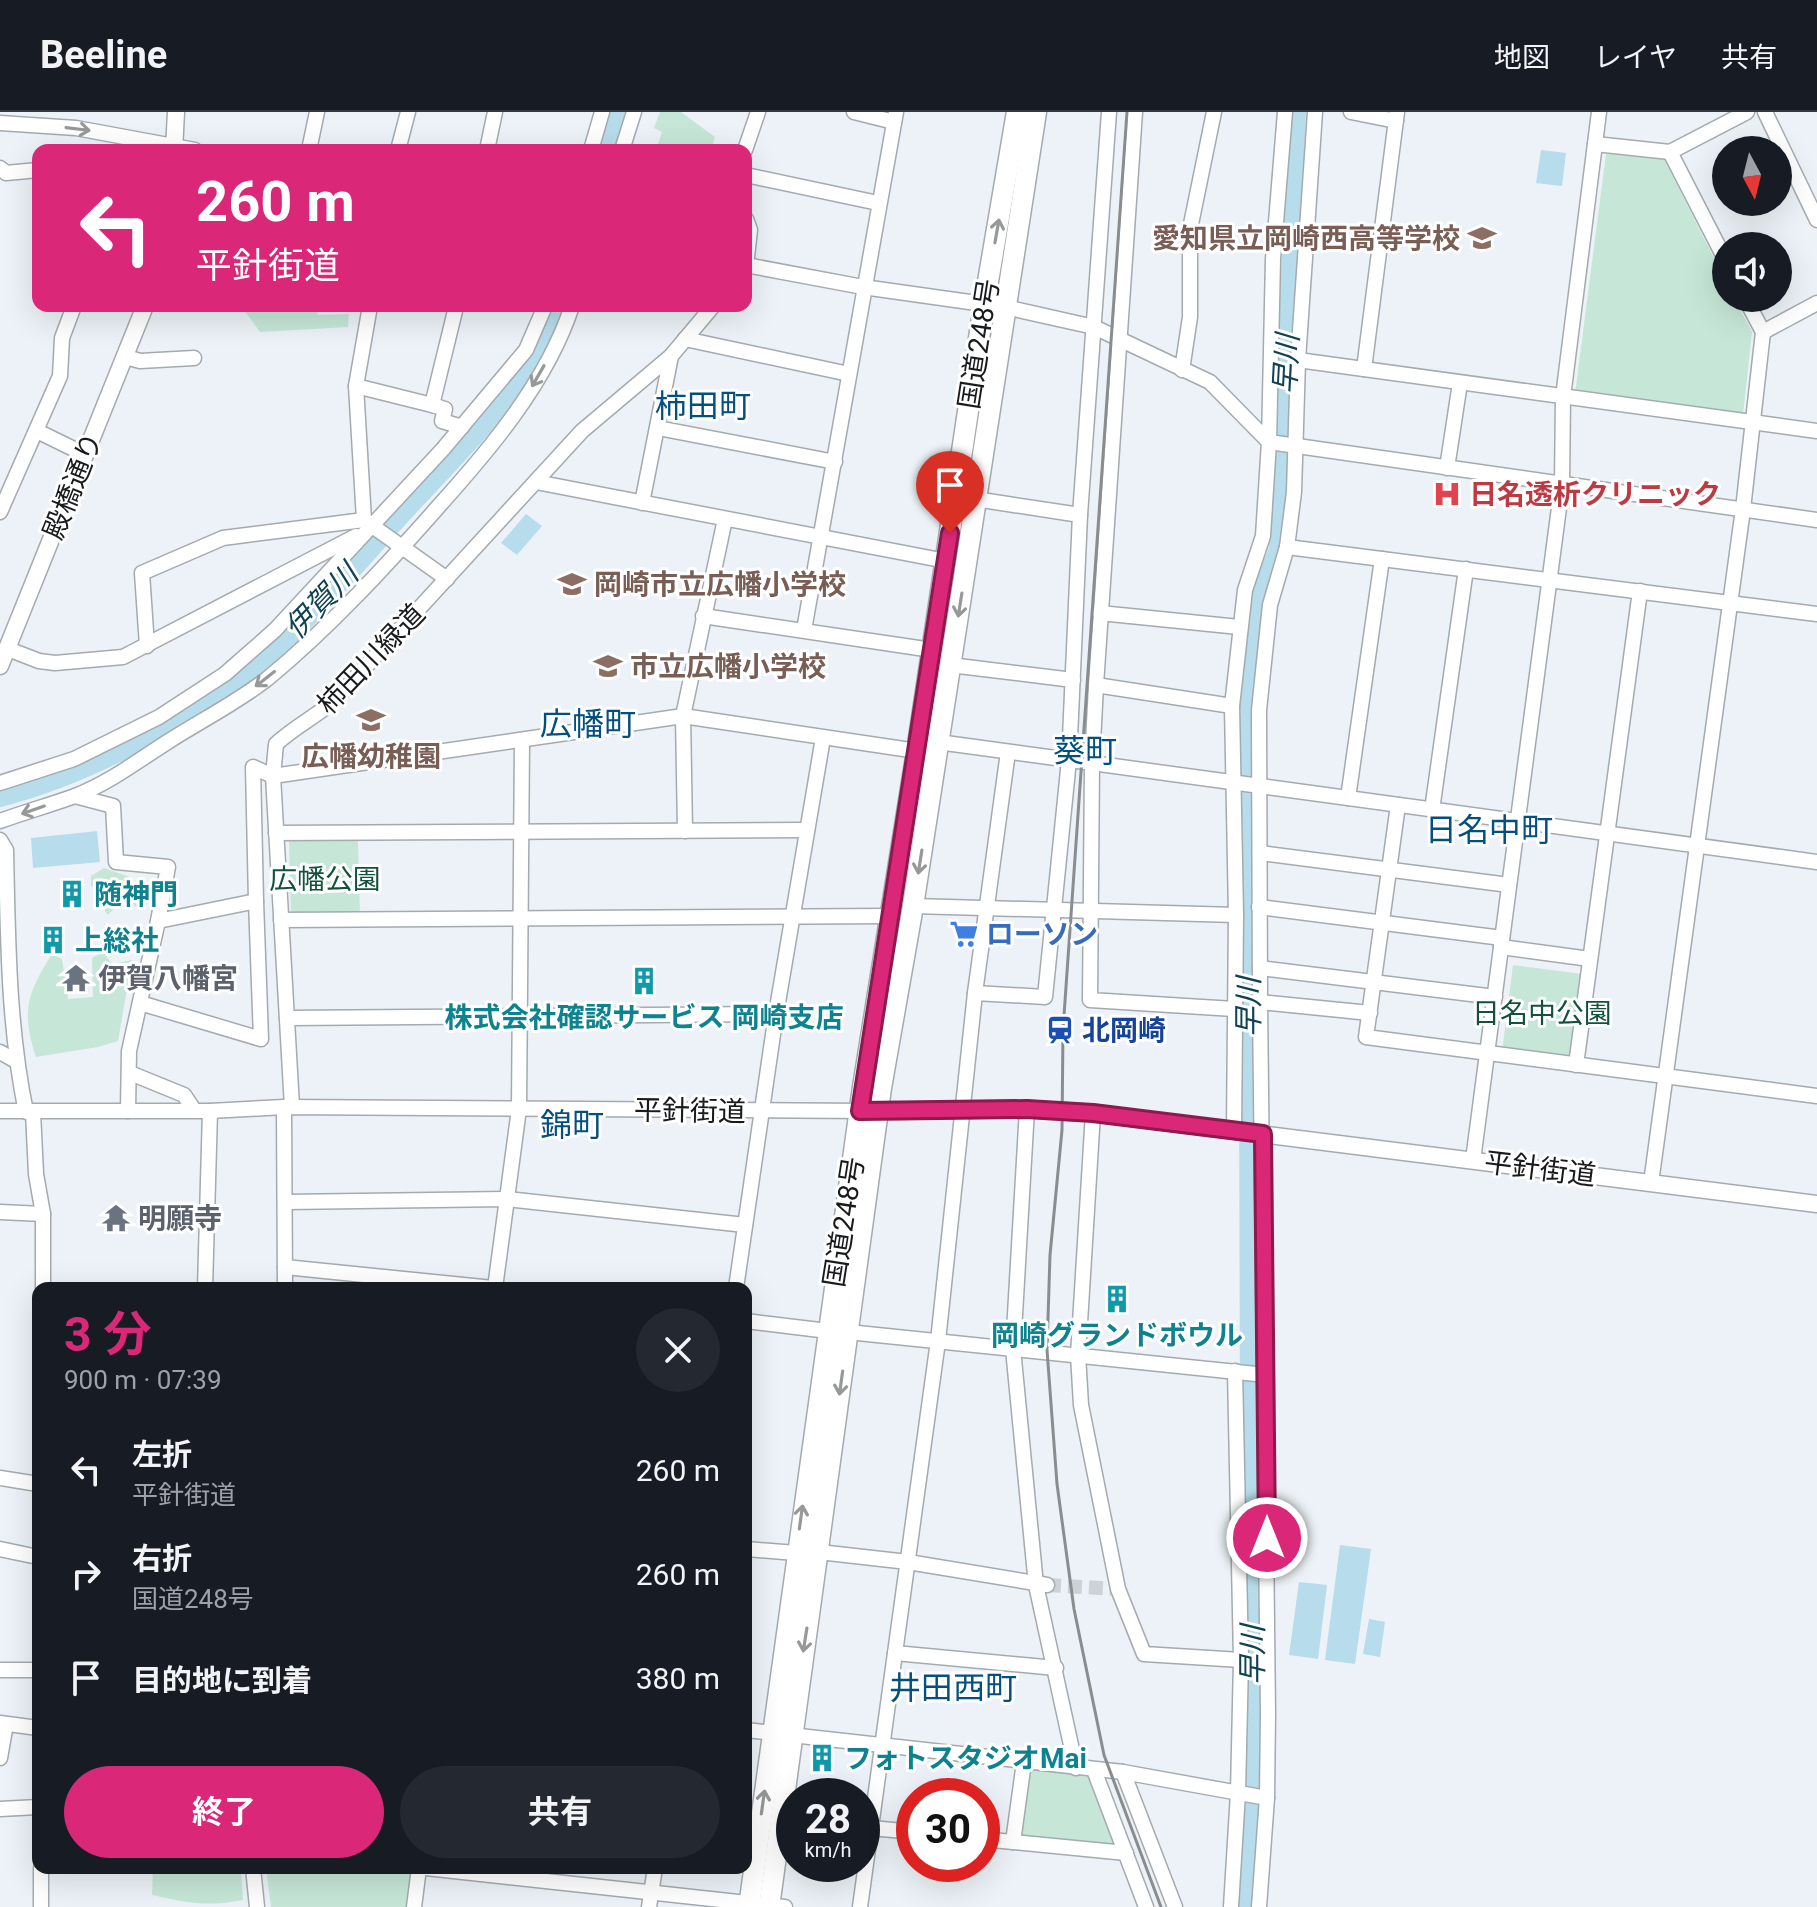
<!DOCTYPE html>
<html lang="ja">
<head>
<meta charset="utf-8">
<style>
  body { margin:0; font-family:Roboto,"Noto Sans JP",sans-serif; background:#242831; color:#f1f3f6; height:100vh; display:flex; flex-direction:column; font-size:30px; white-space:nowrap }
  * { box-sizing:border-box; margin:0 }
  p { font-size:26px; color:#9ea1a6 }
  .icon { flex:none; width:44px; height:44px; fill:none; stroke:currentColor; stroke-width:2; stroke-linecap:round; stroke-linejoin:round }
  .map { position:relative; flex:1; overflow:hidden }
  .details { position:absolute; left:32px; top:1170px; width:720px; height:592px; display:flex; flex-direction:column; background:#171b24; border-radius:16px; box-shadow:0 8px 32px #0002 }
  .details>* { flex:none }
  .top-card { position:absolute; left:32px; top:32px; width:720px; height:168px; border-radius:16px; box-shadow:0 8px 32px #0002; background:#db2777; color:#fff; overflow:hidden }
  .needle { width:52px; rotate:173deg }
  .buttons { position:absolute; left:1712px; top:24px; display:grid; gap:16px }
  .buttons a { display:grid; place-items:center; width:80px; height:80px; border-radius:50%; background:#171b24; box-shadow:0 8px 32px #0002; font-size:40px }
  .speed { position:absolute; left:776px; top:1666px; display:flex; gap:16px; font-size:40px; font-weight:700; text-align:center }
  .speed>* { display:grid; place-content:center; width:104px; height:104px; border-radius:50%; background:#171b24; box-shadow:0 8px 32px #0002; line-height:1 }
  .speed small { font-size:20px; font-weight:400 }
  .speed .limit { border:12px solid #d22; background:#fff; color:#111 }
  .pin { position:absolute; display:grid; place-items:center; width:68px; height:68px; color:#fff; margin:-82px -34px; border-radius:50% 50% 50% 0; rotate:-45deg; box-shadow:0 0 8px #0007 }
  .pin .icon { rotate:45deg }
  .me { position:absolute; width:88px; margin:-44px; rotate:0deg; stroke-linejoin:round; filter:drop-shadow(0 0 6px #0008) }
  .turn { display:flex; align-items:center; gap:28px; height:168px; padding:0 32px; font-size:36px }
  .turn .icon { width:104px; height:104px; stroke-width:2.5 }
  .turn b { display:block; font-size:56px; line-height:68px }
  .round { display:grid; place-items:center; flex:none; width:84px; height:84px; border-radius:42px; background:#242831 }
  .headline { display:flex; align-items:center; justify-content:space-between; height:136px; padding:0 32px }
  h1 { font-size:48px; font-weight:700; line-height:60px; color:#db2777 }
  .action { display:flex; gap:16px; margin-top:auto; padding:16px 32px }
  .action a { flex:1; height:92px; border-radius:48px; background:#db2777; color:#fff; font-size:32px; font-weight:700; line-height:92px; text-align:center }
  .action a+a { background:#242831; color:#f1f3f6 }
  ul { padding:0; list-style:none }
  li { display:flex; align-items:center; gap:24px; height:104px; padding:0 32px }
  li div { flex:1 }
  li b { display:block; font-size:30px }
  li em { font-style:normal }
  header { display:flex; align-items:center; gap:48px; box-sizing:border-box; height:112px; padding:0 40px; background:#171b24; border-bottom:2px solid #363941 }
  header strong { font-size:38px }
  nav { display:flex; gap:44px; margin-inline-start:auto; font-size:28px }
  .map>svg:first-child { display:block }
</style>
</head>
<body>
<header>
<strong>Beeline</strong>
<nav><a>地図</a><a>レイヤ</a><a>共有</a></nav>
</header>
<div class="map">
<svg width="1817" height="1795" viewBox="0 0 1817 1795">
  <rect width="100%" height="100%" fill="#ecf2f7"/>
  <g fill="#c6e7d7">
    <path d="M 660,0 L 681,0 L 715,25 L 711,38 L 656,38 L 662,20 L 654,16 Z"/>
    <path d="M 1606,42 L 1664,47 L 1726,170 L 1726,186 L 1734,186 L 1752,220 L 1743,303 L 1575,282 Z"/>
    <path d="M 241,194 L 293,194 L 294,198 L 317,200 L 318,203 L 349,202 L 348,215 L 260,220 Z"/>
    <path d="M 358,728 L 360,804 L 291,805 L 289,729 Z"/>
    <path d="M 104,756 L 130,765 L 130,774 L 148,791 L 140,797 L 131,792 L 117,793 L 108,803 L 104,798 L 103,785 L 91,774 L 91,764 Z"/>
    <path d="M 103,840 L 112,852 L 132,848 L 118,929 L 98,935 L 36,945 C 21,899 27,882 52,842 L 62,847 L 68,887 L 93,885 L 92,846 Z"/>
    <path d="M 1513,853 L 1582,862 L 1570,948 L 1502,940 Z"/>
    <path d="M 1029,1657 L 1089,1665 L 1115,1735 L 1019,1726 Z"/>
    <path d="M 153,1756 L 241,1756 L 243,1788 C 207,1795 188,1791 152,1783 Z"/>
    <path d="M 266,1756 L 376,1756 L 411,1761 L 407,1795 L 271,1795 Z"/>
  </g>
  <g fill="#b7dceb">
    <path d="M 1541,38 L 1566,41 L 1562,74 L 1536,71 Z"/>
    <path d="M 526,402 L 542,414 L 517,443 L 501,431 Z"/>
    <path d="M 97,719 L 100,750 L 33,756 L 31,726 Z"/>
    <path d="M 1340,1433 L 1371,1437 L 1355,1552 L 1325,1548 Z"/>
    <path d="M 1299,1470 L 1327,1473 L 1318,1547 L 1289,1543 Z"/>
    <path d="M 1369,1507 L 1385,1510 L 1380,1545 L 1363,1542 Z"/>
  </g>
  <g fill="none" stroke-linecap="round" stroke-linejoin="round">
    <g stroke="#b7dceb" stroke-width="18">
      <path d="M 606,38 L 616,0"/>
      <path d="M 0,686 C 100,660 213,596 289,525 C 332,484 371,436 412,392 C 468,333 530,271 560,194"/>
      <path d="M 1246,1795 L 1253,1677 L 1249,1299 L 1247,598 L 1256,492 L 1278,437 L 1297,0"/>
    </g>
    <path stroke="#ccd2d6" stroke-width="14" stroke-dasharray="14 7" stroke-linecap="butt" d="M 1047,1473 L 1118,1477"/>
    <defs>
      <g id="minor">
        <path d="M 854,0 L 894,10"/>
        <path d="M 1135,0 L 1096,573 L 1092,651 L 1090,888 L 1234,897"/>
        <path d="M 1351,0 L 1396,9"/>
        <path d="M 1765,0 L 1817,108"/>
        <path d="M 0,11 L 76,16 L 195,38"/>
        <path d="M 1595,32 L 1670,40 L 1747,0"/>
        <path d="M 309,38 L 317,0"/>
        <path d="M 398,38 L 408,0"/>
        <path d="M 487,38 L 495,0"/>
        <path d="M 591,38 L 602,0"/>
        <path d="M 622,38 L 634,0"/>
        <path d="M 745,38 L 758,0"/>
        <path d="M 1670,40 L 1726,149"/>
        <path d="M 0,56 L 6,61 L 38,58"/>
        <path d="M 746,63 L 878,91"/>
        <path d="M 746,107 L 750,118 L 746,154"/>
        <path d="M 746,153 L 863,175 L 1005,195 L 1094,215 L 1210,270 L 1269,330 L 1817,408"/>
        <path d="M 1763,220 L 1817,191"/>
        <path d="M 685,227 L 849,262"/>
        <path d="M 126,245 L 140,249 L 194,246"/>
        <path d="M 1298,248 L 1817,319"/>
        <path d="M 1364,257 L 1397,0"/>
        <path d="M 1182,258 L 1190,205 L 1190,117 L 1214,0"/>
        <path d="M 356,274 L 432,293 L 455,199 L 452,194"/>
        <path d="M 432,293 L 445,297 L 442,309 L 462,315"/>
        <path d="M 658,316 L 835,350"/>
        <path d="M 37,319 L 86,343"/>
        <path d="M 1447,356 L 1460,271"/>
        <path d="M 536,370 L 946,449"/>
        <path d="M 975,387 L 1080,403"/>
        <path d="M 642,391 L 671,244"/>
        <path d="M 0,400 L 60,264 L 62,226 L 74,194"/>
        <path d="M 364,408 L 356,274 L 370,194"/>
        <path d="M 1287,435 L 1817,502"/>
        <path d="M 1100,501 L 1239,515"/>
        <path d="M 703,504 L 932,538"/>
        <path d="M 804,518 C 835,346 864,173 896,0"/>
        <path d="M 147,534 L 142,461 L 223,426 L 364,408 L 447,467"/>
        <path d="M 8,537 L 39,549 L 55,551 L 123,545 L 356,424"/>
        <path d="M 950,553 L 1073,568"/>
        <path d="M 1096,573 L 1232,594"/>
        <path d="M 938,630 L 1817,750"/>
        <path d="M 0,671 L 74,647 L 159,605 L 225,562 L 275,518 L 443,337 L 526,238 L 545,194"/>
        <path d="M 75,684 L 113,694 L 116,750 L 168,755 L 158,809"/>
        <path d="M 1348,686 L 1382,447"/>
        <path d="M 1398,693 L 1366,925 L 1817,984"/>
        <path d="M 1432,698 L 1466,457"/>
        <path d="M 0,709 C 25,700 50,693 75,684 C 109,671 139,648 169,629 C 202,608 236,591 267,567 C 329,516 385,455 438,395 C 491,336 547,270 572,194"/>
        <path d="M 685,719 L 683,604 L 725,407"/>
        <path d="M 276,721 L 807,718"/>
        <path d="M 0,728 L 6,738 C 8,826 8,913 26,1000"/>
        <path d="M 1260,741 L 1509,773"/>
        <path d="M 913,794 L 1236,803"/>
        <path d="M 1259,795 L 1502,826"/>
        <path d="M 281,808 L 891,804"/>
        <path d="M 1501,835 L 1590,847"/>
        <path d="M 1260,856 L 1495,885"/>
        <path d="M 975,881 L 1045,885 L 1069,648 L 1080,403 L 1109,0"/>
        <path d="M 1260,890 L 1370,901"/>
        <path d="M 140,891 L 261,927 L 256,789"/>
        <path d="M 287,906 L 776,902"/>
        <path d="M 0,940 L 16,949"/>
        <path d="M 1576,953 L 1640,479"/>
        <path d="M 130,961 L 184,983 L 194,998"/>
        <path d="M 284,995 L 285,1176"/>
        <path d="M 292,995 L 273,664 L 276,632 C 294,615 317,604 336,587 L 582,319 L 671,244 L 713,194"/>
        <path d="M 1027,997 L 1013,1237 L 1036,1473 L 1076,1656"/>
        <path d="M 0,999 L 210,999 L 284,995 L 867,999"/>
        <path d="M 128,999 L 129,939 L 158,809 L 256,789 L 253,655 L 273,664 L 683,604 L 917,639"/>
        <path d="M 33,1000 L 36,1062 L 43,1102 L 43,1176"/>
        <path d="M 1093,1001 L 1078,1243 L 1081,1293 L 1118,1477 L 1144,1542 L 1241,1548"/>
        <path d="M 1234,1018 L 1236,803 L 1232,594 L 1245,478 L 1263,424 L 1269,330 L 1273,147 L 1285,0"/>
        <path d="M 1473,1048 L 1562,373 L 1563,285 L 1599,0"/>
        <path d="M 1651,1071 L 1743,397 L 1763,220 L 1745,186"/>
        <path d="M 285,1090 L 507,1087 L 745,1113"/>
        <path d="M 0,1100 L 43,1102"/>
        <path d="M 285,1155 L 493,1176"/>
        <path d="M 205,1176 L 210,999"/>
        <path d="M 495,1176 L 519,997 L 522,629"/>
        <path d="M 736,1176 L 776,902 L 823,626"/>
        <path d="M 746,1209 L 828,1219"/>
        <path d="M 848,1220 L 1266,1263"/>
        <path d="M 0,1366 L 38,1372"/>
        <path d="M 0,1437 L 38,1445"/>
        <path d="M 746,1437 L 796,1441"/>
        <path d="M 819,1440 L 908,1450 L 1047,1473"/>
        <path d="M 895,1541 L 1056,1556"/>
        <path d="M 0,1558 L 38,1558"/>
        <path d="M 0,1611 L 38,1616"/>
        <path d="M 746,1618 L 1123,1660 L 1267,1686"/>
        <path d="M 0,1646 L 6,1612"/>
        <path d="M 1094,1658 L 1146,1795"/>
        <path d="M 1123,1660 L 1175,1795"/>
        <path d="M 0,1697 L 38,1695"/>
        <path d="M 871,1716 L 914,1720"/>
        <path d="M 982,1727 L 1126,1741"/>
        <path d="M 1013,1730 L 1024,1650"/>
        <path d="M 253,1756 L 257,1795"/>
        <path d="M 426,1756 L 785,1795"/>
        <path d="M 41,1795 L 41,1756"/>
        <path d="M 414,1795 L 419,1756"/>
        <path d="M 649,1795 L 655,1756"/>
        <path d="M 860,1795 L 938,1229 L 975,881 L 1008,640"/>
        <path d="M 1231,1795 L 1238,1681 L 1241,1548 L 1235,1259"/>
        <path d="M 1259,1795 L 1267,1686 L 1268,1602 L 1260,890 L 1259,598 L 1270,493 L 1287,435 L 1294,380 L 1298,248 L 1315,0"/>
      </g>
      <g id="major">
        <path d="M 174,38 L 176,0"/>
        <path d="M 0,554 L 145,194"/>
        <path d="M 880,999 L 1027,997 L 1093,1001 L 1817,1092"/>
      </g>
      <g id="highway">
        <path d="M 749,1795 L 863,975 L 917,639 L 984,193 L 1017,0"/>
        <path d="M 769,1795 L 881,976 L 913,794 L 1036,0"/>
      </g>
    </defs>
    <use href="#minor" stroke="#a4aaae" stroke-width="17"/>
    <use href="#major" stroke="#a4aaae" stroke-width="19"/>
    <use href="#highway" stroke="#a4aaae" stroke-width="23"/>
    <use href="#minor" stroke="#fff" stroke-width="14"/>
    <use href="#major" stroke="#fff" stroke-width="16"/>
    <use href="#highway" stroke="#fff" stroke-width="20"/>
    <path stroke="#898d90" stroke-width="3" d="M 1127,0 L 1063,918 L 1062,1018 L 1050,1143 L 1047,1238 L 1057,1372 L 1074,1497 L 1104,1643 L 1161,1795"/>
  </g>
  <defs><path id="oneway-shaft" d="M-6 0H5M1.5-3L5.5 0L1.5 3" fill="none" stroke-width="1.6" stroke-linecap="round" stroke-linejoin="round" transform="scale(2)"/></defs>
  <g stroke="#979898">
    <use href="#oneway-shaft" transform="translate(78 17) rotate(7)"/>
    <use href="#oneway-shaft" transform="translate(997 119) rotate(-80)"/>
    <use href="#oneway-shaft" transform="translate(538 264) rotate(120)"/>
    <use href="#oneway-shaft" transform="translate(960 493) rotate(99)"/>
    <use href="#oneway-shaft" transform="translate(265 567) rotate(142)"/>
    <use href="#oneway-shaft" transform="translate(33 698) rotate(161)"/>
    <use href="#oneway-shaft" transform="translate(920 750) rotate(99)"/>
    <use href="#oneway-shaft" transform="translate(841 1271) rotate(98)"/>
    <use href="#oneway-shaft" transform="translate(801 1405) rotate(-82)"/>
    <use href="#oneway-shaft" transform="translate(805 1528) rotate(99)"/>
    <use href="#oneway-shaft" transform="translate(763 1690) rotate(-82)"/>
  </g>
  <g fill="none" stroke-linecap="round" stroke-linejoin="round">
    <defs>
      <path id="route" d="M 950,421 L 860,999 L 1027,997 L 1093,1001 L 1263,1022 L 1267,1426"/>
    </defs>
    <use href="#route" stroke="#8e194d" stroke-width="20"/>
    <use href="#route" stroke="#db2777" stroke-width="14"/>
  </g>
  <defs>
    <symbol id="school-bare" viewBox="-9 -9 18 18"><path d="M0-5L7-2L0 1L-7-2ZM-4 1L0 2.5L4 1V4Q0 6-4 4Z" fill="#8d6e63" stroke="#fff" stroke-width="2.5" paint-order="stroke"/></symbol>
    <symbol id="hospital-bare" viewBox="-9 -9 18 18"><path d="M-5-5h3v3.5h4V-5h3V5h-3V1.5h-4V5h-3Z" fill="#e0444e" stroke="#fff" stroke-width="2.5" paint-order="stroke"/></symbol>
    <symbol id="building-bare" viewBox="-9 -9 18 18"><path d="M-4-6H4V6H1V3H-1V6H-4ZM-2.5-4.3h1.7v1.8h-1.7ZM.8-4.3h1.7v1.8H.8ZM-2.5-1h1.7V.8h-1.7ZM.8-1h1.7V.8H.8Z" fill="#0f9aa8" stroke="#fff" stroke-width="2.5" paint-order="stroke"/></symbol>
    <symbol id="supermarket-bare" viewBox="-9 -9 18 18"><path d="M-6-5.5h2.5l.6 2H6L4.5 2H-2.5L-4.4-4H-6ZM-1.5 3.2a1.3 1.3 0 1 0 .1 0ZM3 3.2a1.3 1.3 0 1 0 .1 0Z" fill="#3f7fe0" stroke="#fff" stroke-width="2.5" paint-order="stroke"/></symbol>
    <symbol id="temple-bare" viewBox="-9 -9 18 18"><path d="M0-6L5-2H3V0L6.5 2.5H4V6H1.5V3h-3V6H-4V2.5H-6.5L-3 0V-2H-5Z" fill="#6b7280" stroke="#fff" stroke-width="2.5" paint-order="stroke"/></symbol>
    <symbol id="station-bare" viewBox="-9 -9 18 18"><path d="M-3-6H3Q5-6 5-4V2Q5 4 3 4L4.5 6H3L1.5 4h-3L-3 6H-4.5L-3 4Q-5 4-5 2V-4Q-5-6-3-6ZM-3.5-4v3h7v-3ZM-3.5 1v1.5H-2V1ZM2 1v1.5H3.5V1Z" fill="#1a4fb4" stroke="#fff" stroke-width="2.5" paint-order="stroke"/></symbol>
  </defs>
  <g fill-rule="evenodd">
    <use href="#school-bare" x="1462" y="106" width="40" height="40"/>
    <use href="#hospital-bare" x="1427" y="362" width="40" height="40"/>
    <use href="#school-bare" x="552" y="452" width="40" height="40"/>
    <use href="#school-bare" x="588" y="534" width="40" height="40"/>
    <use href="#school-bare" x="351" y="588" width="40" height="40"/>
    <use href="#building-bare" x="52" y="762" width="40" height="40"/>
    <use href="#supermarket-bare" x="944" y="802" width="40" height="40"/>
    <use href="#building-bare" x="33" y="808" width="40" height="40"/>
    <use href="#temple-bare" x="56" y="846" width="40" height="40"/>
    <use href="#building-bare" x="624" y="849" width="40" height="40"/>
    <use href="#station-bare" x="1040" y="898" width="40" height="40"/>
    <use href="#temple-bare" x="96" y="1086" width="40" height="40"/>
    <use href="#building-bare" x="1097" y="1167" width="40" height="40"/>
    <use href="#building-bare" x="802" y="1626" width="40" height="40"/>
  </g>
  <g text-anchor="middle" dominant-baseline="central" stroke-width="6" stroke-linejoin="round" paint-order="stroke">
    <g font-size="28" font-weight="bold" fill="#785e54" stroke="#fff" text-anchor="start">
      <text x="1460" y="126" text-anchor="end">愛知県立岡崎西高等学校</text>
      <text x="594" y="472">岡崎市立広幡小学校</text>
      <text x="630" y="554">市立広幡小学校</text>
      <text x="371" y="644" text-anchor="middle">広幡幼稚園</text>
    </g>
    <g font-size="28" fill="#181a1b" stroke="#fff">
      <text transform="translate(979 232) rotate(-81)">国道248号</text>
      <text transform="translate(73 374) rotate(-68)">殿橋通り</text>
      <text transform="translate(371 547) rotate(-46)">柿田川緑道</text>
      <text transform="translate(690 999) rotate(1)">平針街道</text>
      <text transform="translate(1540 1057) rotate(7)">平針街道</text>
      <text transform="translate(844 1110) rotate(-81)">国道248号</text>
    </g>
    <g font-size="28" font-weight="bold" fill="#be3a42" stroke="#fff" text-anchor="start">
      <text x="1469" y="382">日名透析クリニック</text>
    </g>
    <g font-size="28" fill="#12523c" stroke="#fff">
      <text x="325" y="767">広幡公園</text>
      <text x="1542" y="901">日名中公園</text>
    </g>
    <g font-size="28" font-weight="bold" fill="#0d838f" stroke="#fff" text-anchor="start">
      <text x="94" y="782">随神門</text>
      <text x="75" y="828">上総社</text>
      <text x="644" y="905" text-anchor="middle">株式会社確認サービス 岡崎支店</text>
      <text x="1117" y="1223" text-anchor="middle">岡崎グランドボウル</text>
      <text x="844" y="1646">フォトスタジオMai</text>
    </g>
    <g font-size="28" font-weight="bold" fill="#366cbe" stroke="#fff" text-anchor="start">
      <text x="986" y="822">ローソン</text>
    </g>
    <g font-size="28" font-weight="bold" fill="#5b616d" stroke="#fff" text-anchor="start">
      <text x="98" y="866">伊賀八幡宮</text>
      <text x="138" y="1106">明願寺</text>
    </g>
    <g font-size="28" font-weight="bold" fill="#164399" stroke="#fff" text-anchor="start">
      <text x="1082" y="918">北岡崎</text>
    </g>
    <g font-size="30" font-style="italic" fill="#0f4253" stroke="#fff">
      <text transform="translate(1286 252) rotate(-87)">早川</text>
      <text transform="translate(321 489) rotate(-46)">伊賀川</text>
      <text transform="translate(1248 895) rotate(-90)">早川</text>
      <text transform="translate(1252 1543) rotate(-90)">早川</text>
    </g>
    <g font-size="32" fill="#034f7d" stroke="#fff">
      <text x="703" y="294">柿田町</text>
      <text x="588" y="612">広幡町</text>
      <text x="1085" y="639">葵町</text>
      <text x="1489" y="718">日名中町</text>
      <text x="572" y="1013">錦町</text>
      <text x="953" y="1576">井田西町</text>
    </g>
  </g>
</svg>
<div class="buttons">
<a><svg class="needle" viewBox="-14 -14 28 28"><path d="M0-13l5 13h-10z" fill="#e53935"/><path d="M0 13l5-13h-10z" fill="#9ea1a6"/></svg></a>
<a><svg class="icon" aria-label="sound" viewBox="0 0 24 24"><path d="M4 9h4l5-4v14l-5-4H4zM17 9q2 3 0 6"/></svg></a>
</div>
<div class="speed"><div>28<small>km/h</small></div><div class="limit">30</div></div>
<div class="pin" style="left:950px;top:421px;background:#d93025"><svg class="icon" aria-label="arrive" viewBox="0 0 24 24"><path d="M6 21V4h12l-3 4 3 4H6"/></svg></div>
<svg class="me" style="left:1267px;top:1426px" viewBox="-20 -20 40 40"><circle r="17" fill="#db2777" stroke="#fff" stroke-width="3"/><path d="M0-11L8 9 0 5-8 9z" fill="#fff"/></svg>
<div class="top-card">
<div class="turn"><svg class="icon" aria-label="left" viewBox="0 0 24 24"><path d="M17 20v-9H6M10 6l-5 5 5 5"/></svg><div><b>260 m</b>平針街道</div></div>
</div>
<section class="details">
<div class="headline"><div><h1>3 分</h1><p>900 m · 07:39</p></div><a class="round"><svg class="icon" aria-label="close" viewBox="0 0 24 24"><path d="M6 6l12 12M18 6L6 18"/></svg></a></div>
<ul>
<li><svg class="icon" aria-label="left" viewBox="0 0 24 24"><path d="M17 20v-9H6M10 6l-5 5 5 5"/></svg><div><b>左折</b><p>平針街道</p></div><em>260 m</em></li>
<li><svg class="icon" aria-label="right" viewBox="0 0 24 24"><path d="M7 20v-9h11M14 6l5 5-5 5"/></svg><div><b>右折</b><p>国道248号</p></div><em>260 m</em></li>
<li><svg class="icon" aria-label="arrive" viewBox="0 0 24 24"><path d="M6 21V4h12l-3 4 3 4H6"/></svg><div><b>目的地に到着</b></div><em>380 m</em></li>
</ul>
<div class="action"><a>終了</a><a>共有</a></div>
</section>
</div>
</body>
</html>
